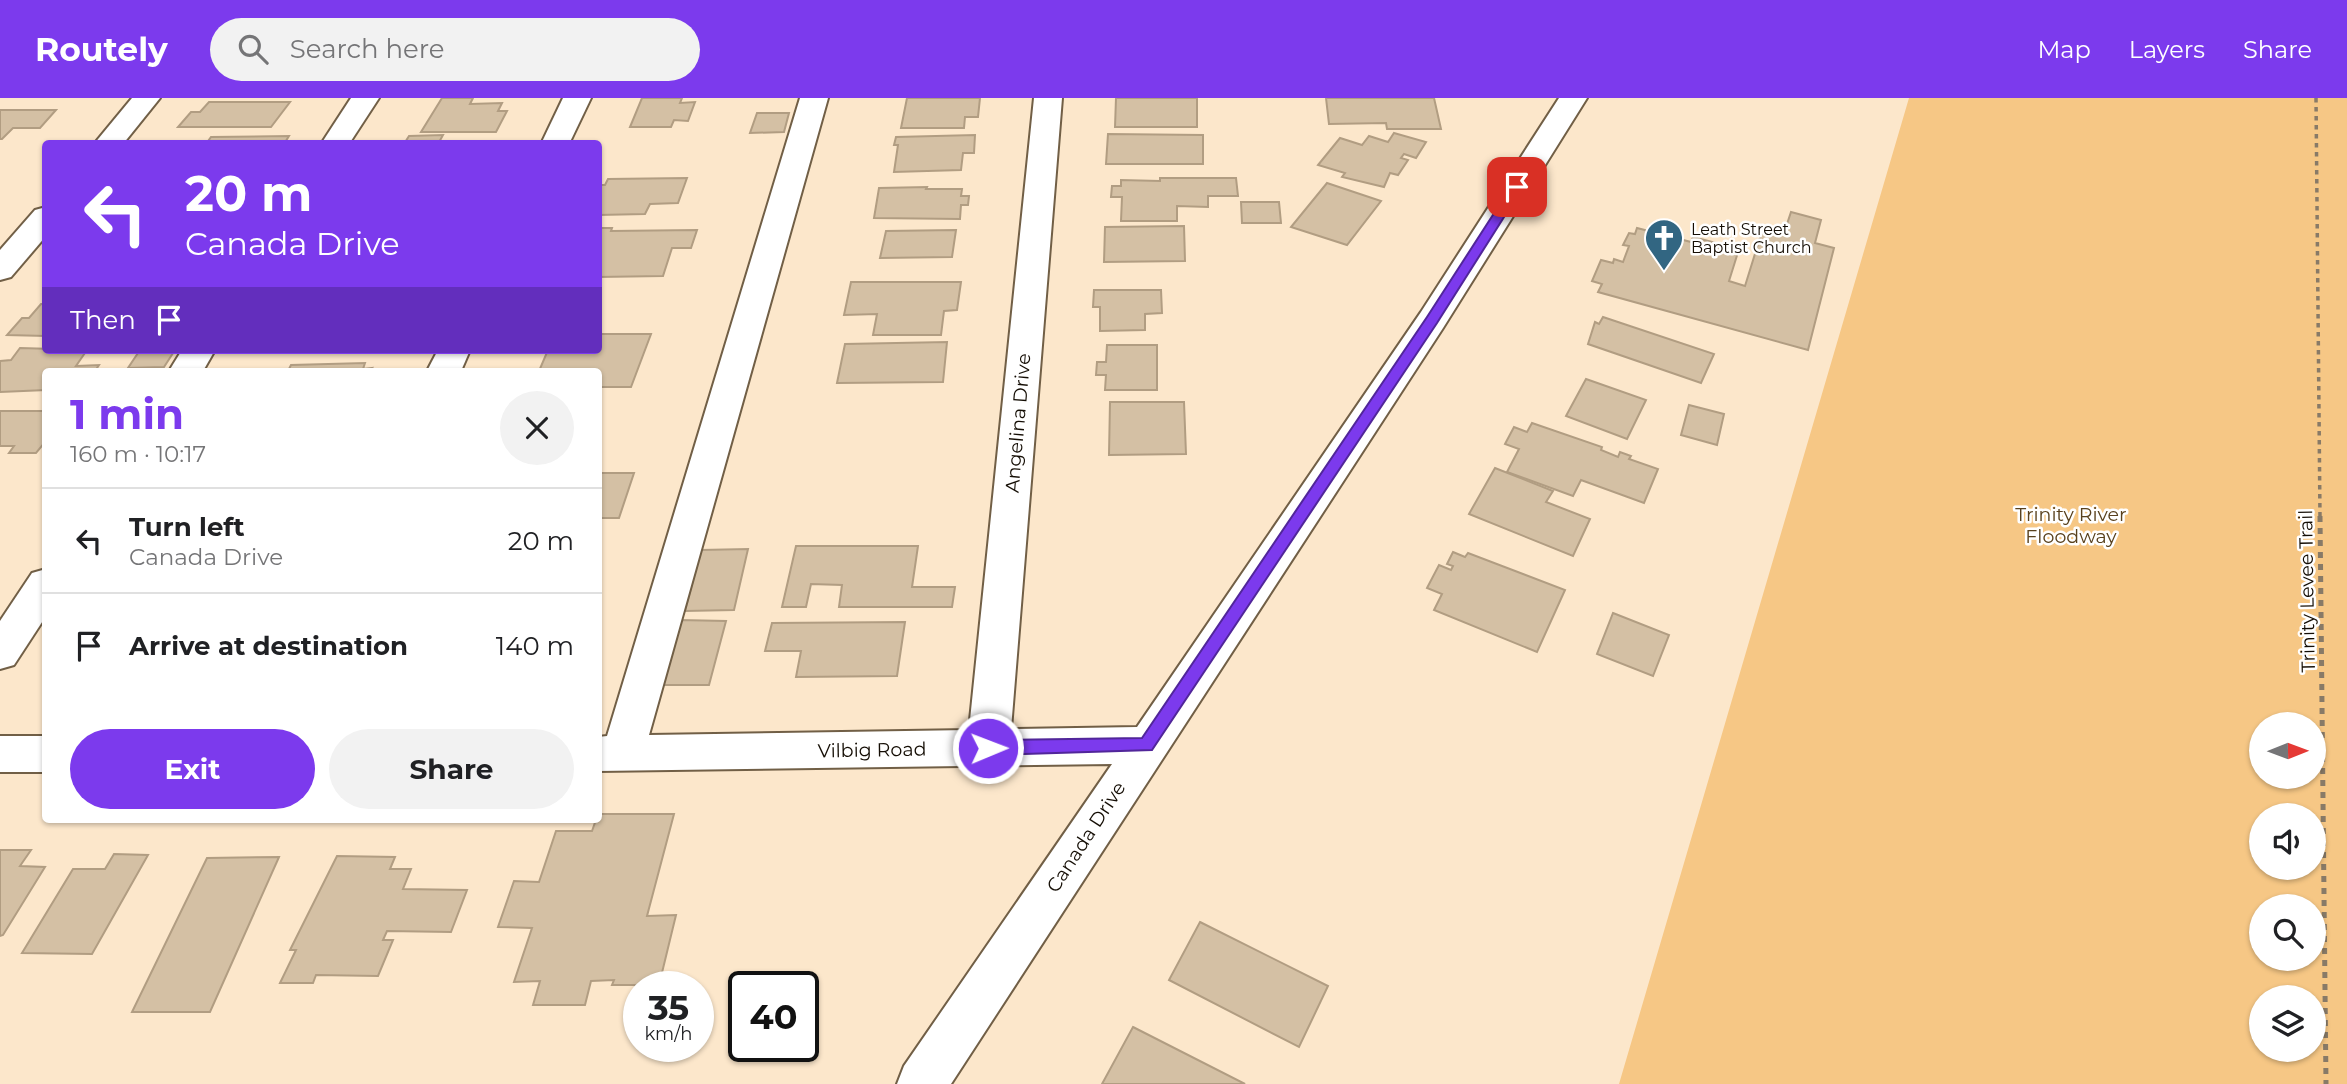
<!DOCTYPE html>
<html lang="en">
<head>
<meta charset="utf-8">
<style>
  body { margin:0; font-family:Montserrat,sans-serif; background:#f2f2f2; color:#202124; height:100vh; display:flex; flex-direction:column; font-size:26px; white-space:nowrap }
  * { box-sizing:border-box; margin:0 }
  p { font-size:23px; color:#757577 }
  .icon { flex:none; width:38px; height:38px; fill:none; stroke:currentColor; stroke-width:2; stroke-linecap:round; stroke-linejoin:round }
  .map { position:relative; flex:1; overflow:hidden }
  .drawer { position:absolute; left:42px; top:270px; width:560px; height:455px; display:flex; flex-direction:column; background:#fff; border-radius:7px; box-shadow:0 2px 5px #0004 }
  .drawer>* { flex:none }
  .guide { position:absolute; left:42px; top:42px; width:560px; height:214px; border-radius:7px; box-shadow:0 2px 5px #0004; background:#7c3aed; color:#fff; overflow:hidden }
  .needle { width:46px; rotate:89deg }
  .buttons { position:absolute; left:2249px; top:614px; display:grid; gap:14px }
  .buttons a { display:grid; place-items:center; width:77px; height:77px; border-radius:50%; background:#fff; box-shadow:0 2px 5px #0004; font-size:35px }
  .speed { position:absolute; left:623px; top:873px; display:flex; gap:14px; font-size:35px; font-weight:700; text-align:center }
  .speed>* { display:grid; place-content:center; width:91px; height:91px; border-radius:50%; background:#fff; box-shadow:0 2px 5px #0004; line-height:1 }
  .speed small { font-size:18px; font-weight:400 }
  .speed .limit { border:4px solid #111; border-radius:10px; background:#fff; color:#111 }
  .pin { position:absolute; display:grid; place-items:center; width:60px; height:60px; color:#fff; margin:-30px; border-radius:14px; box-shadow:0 4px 10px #0006 }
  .me { position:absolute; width:77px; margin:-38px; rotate:89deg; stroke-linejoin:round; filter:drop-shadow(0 0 5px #0008) }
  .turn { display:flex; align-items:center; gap:24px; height:147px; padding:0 28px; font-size:32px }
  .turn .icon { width:91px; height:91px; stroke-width:2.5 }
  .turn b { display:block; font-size:49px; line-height:60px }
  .then { display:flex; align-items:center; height:66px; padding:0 28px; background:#0003; gap:14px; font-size:26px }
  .round { display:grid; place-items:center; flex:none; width:74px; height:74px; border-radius:37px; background:#f2f2f2 }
  .headline { display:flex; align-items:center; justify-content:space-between; height:119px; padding:0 28px }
  h1 { font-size:42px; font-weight:700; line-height:52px; color:#7c3aed }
  .button { display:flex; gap:14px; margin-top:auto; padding:14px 28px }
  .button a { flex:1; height:80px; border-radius:42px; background:#7c3aed; color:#fff; font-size:28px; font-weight:700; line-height:80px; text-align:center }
  .button a+a { background:#f2f2f2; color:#202124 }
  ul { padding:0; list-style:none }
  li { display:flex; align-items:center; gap:21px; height:105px; padding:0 28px; border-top:2px solid #e0e0e0 }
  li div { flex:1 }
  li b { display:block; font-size:26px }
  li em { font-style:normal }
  header { display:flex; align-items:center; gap:42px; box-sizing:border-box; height:98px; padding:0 35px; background:#7c3aed; color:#fff }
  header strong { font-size:33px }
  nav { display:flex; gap:38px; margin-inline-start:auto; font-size:24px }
  .search { width:490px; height:63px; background:#f2f2f2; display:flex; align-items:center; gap:18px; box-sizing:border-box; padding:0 24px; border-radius:38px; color:#757577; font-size:26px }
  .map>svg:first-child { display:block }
</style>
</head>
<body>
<header>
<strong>Routely</strong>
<div class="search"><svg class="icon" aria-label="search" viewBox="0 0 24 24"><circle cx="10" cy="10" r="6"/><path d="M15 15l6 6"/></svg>Search here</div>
<nav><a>Map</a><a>Layers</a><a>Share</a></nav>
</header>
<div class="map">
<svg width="2347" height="986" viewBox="0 0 2347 986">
  <rect width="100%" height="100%" fill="#fce7cb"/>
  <path fill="#f6c785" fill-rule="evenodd" d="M 1909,0 L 2347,0 L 2347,986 L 1619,986 ZM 2261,626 L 2314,626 L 2314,679 L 2261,679 ZM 2261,718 L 2314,718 L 2314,770 L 2261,770 ZM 2261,808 L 2314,808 L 2314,861 L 2261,861 ZM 2261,900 L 2314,900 L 2314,952 L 2261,952 Z"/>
  <g fill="#d4c0a4" stroke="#b19d82" stroke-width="2">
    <path d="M 442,0 L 473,0 L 470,6 L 502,5 L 498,13 L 507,13 L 496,34 L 421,34 Z"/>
    <path d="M 642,0 L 682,0 L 680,5 L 695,4 L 688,23 L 674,22 L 671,29 L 630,29 Z"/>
    <path d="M 907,0 L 980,0 L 978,19 L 965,19 L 964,30 L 901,30 Z"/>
    <path d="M 1116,0 L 1197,0 L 1197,29 L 1115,29 Z"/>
    <path d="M 1326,0 L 1434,0 L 1441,31 L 1387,31 L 1386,25 L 1329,26 Z"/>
    <path d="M 209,4 L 290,4 L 271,29 L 178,29 L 191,14 L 200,14 Z"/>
    <path d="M 0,12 L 56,12 L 40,30 L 13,30 L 2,41 L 0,41 Z"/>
    <path d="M 757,15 L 789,15 L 784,34 L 750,35 Z"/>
    <path d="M 1394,35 L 1426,44 L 1416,60 L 1404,56 L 1401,60 L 1408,62 L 1398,77 L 1390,75 L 1384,89 L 1342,79 L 1345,75 L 1318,67 L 1340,40 L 1362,47 L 1369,38 L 1388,44 Z"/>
    <path d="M 1108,36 L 1203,37 L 1203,66 L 1106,66 Z"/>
    <path d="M 443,37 L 438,46 L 404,46 L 409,38 Z"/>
    <path d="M 975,37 L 974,55 L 963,55 L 961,72 L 894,74 L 898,47 L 894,47 L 896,39 Z"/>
    <path d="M 289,38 L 284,46 L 206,46 L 211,39 Z"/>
    <path d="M 687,80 L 678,105 L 650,106 L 645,116 L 598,117 L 598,87 L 605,87 L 608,81 Z"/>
    <path d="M 1160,80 L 1236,80 L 1238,98 L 1208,98 L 1208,109 L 1177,108 L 1177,123 L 1121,123 L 1122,99 L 1111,99 L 1112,88 L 1121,88 L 1121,82 L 1160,83 Z"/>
    <path d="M 1327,85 L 1381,103 L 1347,147 L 1291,129 Z"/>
    <path d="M 927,89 L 926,91 L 962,91 L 961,98 L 969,98 L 968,107 L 961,107 L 960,121 L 874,120 L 879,90 Z"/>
    <path d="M 1241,104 L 1279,104 L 1281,125 L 1242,125 Z"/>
    <path d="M 1791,114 L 1821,122 L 1815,145 L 1834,150 L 1808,252 L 1598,194 L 1602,186 L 1592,183 L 1601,162 L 1613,165 L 1614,161 L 1623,164 L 1629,148 L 1623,147 L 1629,135 L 1635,136 L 1637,130 L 1691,144 L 1693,139 L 1739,151 L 1729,183 L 1745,188 L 1763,130 L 1784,135 Z"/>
    <path d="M 1184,128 L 1185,163 L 1104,164 L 1105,129 Z"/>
    <path d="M 598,130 L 612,130 L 611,133 L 697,132 L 691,150 L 672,150 L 663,178 L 598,179 Z"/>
    <path d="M 956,132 L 952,159 L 880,160 L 886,133 Z"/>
    <path d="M 851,184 L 961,184 L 957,212 L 944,213 L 941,237 L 873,237 L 877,216 L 844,217 Z"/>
    <path d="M 1094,192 L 1161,192 L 1162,215 L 1145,216 L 1145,232 L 1100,233 L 1100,209 L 1093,209 Z"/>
    <path d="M 41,206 L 46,206 L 46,238 L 7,237 L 22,220 L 29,220 Z"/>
    <path d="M 1603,219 L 1714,256 L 1701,285 L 1588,246 L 1595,224 L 1599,226 Z"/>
    <path d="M 598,236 L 651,236 L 631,289 L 598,289 L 598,273 L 539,273 L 548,252 L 598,252 Z"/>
    <path d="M 947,244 L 943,284 L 837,285 L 845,246 Z"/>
    <path d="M 1107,247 L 1157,247 L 1157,292 L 1105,292 L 1106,277 L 1096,277 L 1097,264 L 1106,264 Z"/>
    <path d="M 20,250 L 87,252 L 76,268 L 99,267 L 95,273 L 46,273 L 46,292 L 0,294 L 0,263 L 11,262 Z"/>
    <path d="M 140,252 L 175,252 L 164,269 L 128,270 Z"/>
    <path d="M 365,265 L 363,271 L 372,270 L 370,273 L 288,273 L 291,267 Z"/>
    <path d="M 1586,281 L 1646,302 L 1627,341 L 1566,318 Z"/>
    <path d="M 1110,304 L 1184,304 L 1186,356 L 1109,357 Z"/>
    <path d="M 1689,307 L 1724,316 L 1717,347 L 1681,337 Z"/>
    <path d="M 0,313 L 46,313 L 46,343 L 36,355 L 9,355 L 14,348 L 0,348 Z"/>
    <path d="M 1532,325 L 1602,349 L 1601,352 L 1618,359 L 1620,354 L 1631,358 L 1629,361 L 1658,371 L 1644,405 L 1581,382 L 1573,398 L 1507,374 L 1519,351 L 1505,346 L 1514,329 L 1527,334 Z"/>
    <path d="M 1495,370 L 1553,393 L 1546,404 L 1590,421 L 1573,458 L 1469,416 Z"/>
    <path d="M 598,375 L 634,375 L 619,420 L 598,420 Z"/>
    <path d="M 796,448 L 918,448 L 912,489 L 955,489 L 952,509 L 839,509 L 842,487 L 811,486 L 806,509 L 782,509 Z"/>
    <path d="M 748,451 L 734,512 L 685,513 L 701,452 Z"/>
    <path d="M 1453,454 L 1465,459 L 1468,455 L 1565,492 L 1537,554 L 1434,512 L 1442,496 L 1427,490 L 1439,467 L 1451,472 L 1453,468 L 1447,466 Z"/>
    <path d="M 1613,515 L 1669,537 L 1653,578 L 1597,556 Z"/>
    <path d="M 679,522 L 726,523 L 709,587 L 660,587 Z"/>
    <path d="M 905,524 L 897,578 L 796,579 L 801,553 L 765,553 L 772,525 Z"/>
    <path d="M 598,716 L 674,716 L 647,818 L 676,817 L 659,887 L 612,887 L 614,882 L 591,883 L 585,907 L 533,907 L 540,883 L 514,884 L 532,830 L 498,829 L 514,783 L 539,784 L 556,733 L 592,733 Z"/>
    <path d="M 0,752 L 31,752 L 20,768 L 45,769 L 3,837 L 0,838 Z"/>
    <path d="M 114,756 L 148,757 L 92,856 L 22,855 L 73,771 L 105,771 Z"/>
    <path d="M 337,758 L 395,759 L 390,771 L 411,771 L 403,791 L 467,792 L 451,834 L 387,833 L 383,842 L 393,842 L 378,878 L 316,877 L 313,885 L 280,885 L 296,852 L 290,852 Z"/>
    <path d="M 279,759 L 210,914 L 132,914 L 207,760 Z"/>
    <path d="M 1200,824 L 1328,888 L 1299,949 L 1169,882 Z"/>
    <path d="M 1133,929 L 1245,986 L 1102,986 Z"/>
  </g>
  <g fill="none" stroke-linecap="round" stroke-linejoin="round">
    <defs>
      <g id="minor">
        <path d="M 132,0 L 160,0 L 123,46 L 94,46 Z"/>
        <path d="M 351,0 L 379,0 L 349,46 L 321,46 Z"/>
        <path d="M 563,0 L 591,0 L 569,46 L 541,46 Z"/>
        <path d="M 800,0 L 828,0 L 649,637 L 969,632 L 1034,0 L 1062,0 L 1011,631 L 1137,629 L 1421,214 L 1559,0 L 1587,0 L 1443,230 L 951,986 L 897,986 L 904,968 L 1112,666 L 598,673 L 598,639 L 607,638 Z"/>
        <path d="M 46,109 L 46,138 L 11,179 L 0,182 L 0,152 L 35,112 Z"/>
        <path d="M 182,252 L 215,252 L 203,273 L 169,273 Z"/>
        <path d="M 438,252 L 470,252 L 461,273 L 427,273 Z"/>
        <path d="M 46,471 L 46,518 L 14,567 L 0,571 L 0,523 L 32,475 Z"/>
        <rect x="0" y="638" width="46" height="36"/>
      </g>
    </defs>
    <use href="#minor" stroke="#715f46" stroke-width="4"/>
    <path stroke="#887a67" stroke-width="3.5" stroke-dasharray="4.5 4.5" stroke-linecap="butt" d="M 2316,0 L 2320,419"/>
    <path stroke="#887a67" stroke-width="5" stroke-dasharray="6 6" stroke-linecap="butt" d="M 2320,418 L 2326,986"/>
    <use href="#minor" fill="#fff" fill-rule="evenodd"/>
  </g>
  <path fill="#7c3aed" stroke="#51269a" stroke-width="2" d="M 1517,85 L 1523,89 L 1437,225 L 1152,652 L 988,657 L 982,655 L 979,650 L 982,645 L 988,642 L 1142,640 L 1427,219 L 1511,89 Z"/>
  <defs>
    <symbol id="church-pin" viewBox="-11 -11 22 30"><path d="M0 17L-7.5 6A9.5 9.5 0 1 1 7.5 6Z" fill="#326682" stroke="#fff"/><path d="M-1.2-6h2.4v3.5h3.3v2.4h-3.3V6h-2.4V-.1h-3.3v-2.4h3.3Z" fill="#fff"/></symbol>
  </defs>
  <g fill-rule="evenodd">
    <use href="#church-pin" x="1642" y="118" width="44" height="60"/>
  </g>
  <g text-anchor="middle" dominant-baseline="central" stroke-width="5" stroke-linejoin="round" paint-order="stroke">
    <g font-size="16" fill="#140d04" stroke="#fff" text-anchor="start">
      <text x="1691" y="131">Leath Street<tspan x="1691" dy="18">Baptist Church</tspan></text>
    </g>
    <g font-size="19" fill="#140d04" stroke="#fff">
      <text transform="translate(1018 325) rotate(-85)">Angelina Drive</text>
      <text transform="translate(2307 493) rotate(-91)">Trinity Levee Trail</text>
      <text transform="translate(872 652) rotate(-1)">Vilbig Road</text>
      <text transform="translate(1086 739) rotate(-57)">Canada Drive</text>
    </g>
    <g font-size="19" fill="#59411d" stroke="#fff">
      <text x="2071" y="416">Trinity River<tspan x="2071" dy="22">Floodway</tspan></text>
    </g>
  </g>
</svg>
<div class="buttons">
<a><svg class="needle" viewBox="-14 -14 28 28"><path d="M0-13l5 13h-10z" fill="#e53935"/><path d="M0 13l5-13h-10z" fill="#757577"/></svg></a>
<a><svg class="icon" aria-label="sound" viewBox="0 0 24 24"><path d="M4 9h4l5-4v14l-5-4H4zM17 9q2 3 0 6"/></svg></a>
<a><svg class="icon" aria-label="search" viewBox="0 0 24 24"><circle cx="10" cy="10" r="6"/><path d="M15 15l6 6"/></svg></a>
<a><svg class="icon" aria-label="layers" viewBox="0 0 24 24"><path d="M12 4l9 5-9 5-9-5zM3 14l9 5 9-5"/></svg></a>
</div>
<div class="speed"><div>35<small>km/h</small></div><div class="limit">40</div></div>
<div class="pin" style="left:1517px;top:89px;background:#d93025"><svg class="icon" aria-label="arrive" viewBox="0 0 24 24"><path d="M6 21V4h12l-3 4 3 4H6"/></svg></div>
<svg class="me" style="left:988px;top:650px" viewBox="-20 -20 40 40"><circle r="17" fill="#7c3aed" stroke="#fff" stroke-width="3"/><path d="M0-11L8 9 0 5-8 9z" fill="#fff"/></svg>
<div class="guide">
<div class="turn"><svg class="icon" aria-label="left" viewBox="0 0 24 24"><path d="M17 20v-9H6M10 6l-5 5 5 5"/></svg><div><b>20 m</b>Canada Drive</div></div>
<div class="then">Then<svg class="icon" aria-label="arrive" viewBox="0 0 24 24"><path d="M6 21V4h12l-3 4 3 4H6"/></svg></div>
</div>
<section class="drawer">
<div class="headline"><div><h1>1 min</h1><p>160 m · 10:17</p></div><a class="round"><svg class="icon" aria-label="close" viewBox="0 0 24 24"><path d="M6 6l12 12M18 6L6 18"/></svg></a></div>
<ul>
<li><svg class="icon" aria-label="left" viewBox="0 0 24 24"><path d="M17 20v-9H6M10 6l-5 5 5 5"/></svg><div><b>Turn left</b><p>Canada Drive</p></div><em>20 m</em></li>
<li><svg class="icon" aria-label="arrive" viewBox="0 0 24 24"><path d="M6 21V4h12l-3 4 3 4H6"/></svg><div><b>Arrive at destination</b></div><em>140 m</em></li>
</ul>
<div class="button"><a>Exit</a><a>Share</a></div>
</section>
</div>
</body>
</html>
